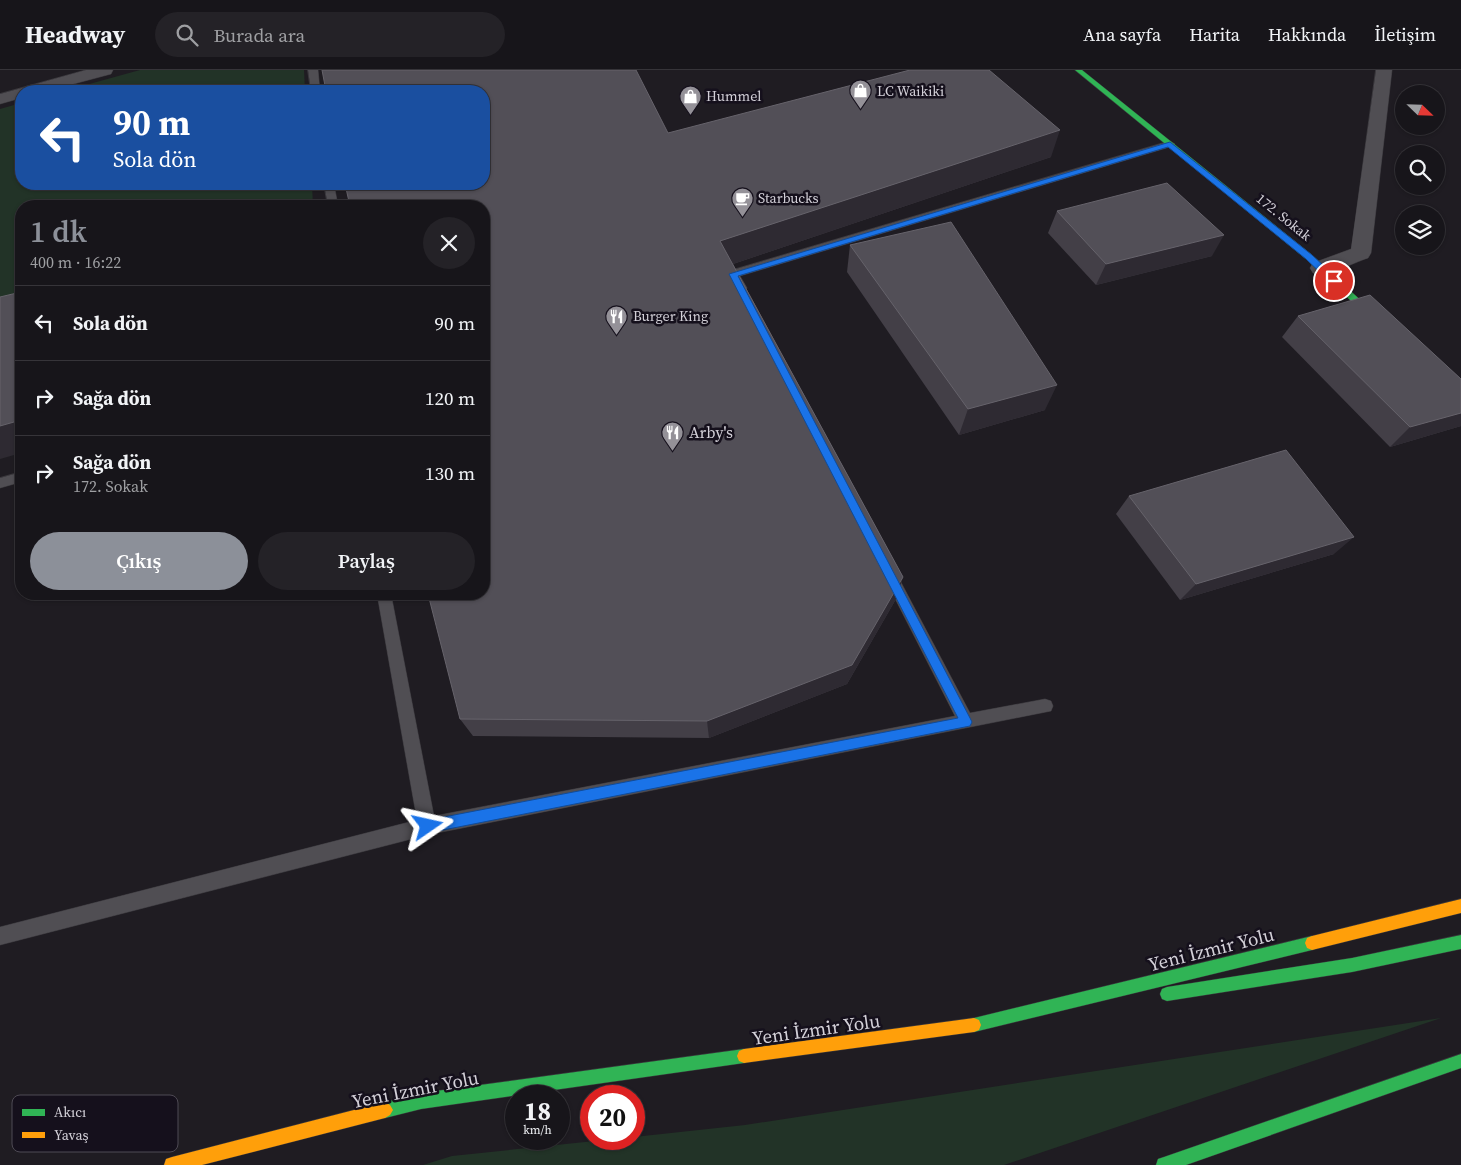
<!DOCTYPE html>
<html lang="tr">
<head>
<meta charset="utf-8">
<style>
  body { margin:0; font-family:"Source Serif 4",serif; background:#242227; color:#f1f3f6; height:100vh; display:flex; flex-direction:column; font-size:19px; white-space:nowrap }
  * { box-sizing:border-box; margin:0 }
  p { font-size:16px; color:#9e9fa2 }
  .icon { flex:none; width:28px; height:28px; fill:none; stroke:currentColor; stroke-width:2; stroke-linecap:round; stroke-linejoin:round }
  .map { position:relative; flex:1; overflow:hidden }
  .side { position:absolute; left:15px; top:130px; width:475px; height:400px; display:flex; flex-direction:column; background:#17151a; border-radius:20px; box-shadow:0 1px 4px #0004,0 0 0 1px #363439 }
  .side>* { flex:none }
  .top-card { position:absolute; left:15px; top:15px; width:475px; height:105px; border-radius:20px; box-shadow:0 1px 4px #0004,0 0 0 1px #363439; background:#1a4fa0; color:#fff; overflow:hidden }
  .needle { width:32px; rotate:113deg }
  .fabs { position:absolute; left:1395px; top:15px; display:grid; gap:10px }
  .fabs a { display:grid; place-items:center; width:50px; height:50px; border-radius:50%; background:#17151a; box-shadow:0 1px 4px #0004,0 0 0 1px #363439; font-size:25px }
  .speed { position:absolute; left:505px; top:1015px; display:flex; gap:10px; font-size:25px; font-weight:700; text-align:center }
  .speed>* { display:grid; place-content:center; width:65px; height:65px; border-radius:50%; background:#17151a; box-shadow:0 1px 4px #0004,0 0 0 1px #363439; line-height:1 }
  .speed small { font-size:12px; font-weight:400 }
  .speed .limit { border:8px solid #d22; background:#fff; color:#111 }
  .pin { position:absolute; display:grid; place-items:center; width:42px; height:42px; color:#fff; margin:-21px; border:2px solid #fff; border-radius:50%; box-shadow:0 1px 5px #0007 }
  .me { position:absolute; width:55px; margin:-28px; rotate:79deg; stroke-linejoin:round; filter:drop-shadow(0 0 4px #0008) }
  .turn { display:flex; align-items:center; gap:18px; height:105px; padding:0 15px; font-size:22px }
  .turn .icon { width:65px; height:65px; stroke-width:2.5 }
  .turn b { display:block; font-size:35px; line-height:42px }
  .round { display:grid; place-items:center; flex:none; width:52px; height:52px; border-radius:26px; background:#242227 }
  .head { display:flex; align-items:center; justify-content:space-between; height:85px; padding:0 15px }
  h1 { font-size:30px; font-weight:600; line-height:38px; color:#8c9099 }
  .button { display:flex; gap:10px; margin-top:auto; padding:10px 15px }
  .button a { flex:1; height:58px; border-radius:30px; background:#8c9099; color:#fff; font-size:20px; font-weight:600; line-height:58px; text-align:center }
  .button a+a { background:#242227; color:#f1f3f6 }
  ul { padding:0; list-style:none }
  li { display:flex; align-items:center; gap:15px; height:75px; padding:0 15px; border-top:1px solid #363439 }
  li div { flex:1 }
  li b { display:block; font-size:19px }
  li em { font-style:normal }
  header { display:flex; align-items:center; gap:30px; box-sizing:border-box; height:70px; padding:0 25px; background:#17151a; border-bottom:1px solid #363439 }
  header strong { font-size:24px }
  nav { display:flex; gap:28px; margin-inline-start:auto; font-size:18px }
  .search { width:350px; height:45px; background:#242227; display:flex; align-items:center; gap:12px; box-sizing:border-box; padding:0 18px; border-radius:28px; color:#9e9fa2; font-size:19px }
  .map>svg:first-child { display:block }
</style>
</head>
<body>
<header>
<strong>Headway</strong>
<div class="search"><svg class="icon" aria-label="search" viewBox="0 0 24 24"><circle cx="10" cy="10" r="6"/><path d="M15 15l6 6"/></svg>Burada ara</div>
<nav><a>Ana sayfa</a><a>Harita</a><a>Hakkında</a><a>İletişim</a></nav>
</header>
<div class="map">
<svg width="1461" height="1095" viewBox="0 0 1461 1095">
  <rect width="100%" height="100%" fill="#1f1c22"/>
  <g fill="#223327">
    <path d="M 140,0 L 304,0 L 305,21 L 64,21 Z"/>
    <path d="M 21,33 L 21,114 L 312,114 L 313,136 L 21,136 L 21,229 L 0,235 L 0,39 Z"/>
    <path d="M 1441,948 L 1004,1095 L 423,1095 L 452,1086 L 614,1069 L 634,1069 L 634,1067 L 745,1055 Z"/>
  </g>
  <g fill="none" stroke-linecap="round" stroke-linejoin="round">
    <defs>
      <g id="lane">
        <path d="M 308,0 L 318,0 L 320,21 L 311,21 Z"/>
        <path d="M 1170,71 L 1175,74 L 1173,76 L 740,206 L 747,218 L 745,221 L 737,221 L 727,204 L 729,201 Z"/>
        <path d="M 324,114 L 334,114 L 338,136 L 328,136 Z"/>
        <path d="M 21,402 L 21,412 L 0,418 L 0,408 Z"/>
        <path d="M 890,499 L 895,501 L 970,643 L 1045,629 L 1051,631 L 1053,636 L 1051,641 L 427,765 L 0,875 L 0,857 L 417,750 L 377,524 L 391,524 L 434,746 L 955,646 L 883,505 L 885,501 Z"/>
      </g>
      <g id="street">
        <path d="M 86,0 L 113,0 L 111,4 L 47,21 L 21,21 L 21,28 L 0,34 L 0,24 Z"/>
        <path d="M 1376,0 L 1392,0 L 1371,183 L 1368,188 C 1352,193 1329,207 1313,203 L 1310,198 L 1313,193 L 1351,179 Z"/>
      </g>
      <g id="fast">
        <path d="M 1075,0 L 1082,0 L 1312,185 L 1385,253 L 1385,257 L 1379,257 L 1306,189 Z"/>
        <path d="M 1461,865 L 1461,879 L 1352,902 L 1167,931 L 1162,929 L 1160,924 L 1162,919 L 1167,917 L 1352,888 Z"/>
        <path d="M 1312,866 L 1317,868 L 1319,873 L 1317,878 L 1312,880 L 974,962 L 969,960 L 967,955 L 969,950 L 974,948 Z"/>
        <path d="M 744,979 L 749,981 L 751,986 L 749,991 L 744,993 L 421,1039 L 385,1048 L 380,1045 L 377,1040 L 380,1035 L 385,1032 L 421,1023 Z"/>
        <path d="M 1461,984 L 1461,998 L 1186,1095 L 1156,1095 L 1158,1089 L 1164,1087 Z"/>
      </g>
      <g id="slow">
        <path d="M 1461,829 L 1461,843 L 1312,880 L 1307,878 L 1305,873 L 1307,868 L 1312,866 Z"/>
        <path d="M 974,948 L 979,950 L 981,955 L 979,960 L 974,962 L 744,993 L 739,991 L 737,986 L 739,981 L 744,979 Z"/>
        <path d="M 385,1032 L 390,1035 L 393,1040 L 390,1045 L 385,1048 L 202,1095 L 164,1095 L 166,1089 L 172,1087 Z"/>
      </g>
    </defs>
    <use href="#lane" stroke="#39373c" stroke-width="1"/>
    <use href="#street" stroke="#39373c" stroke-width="1"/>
    <use href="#fast" stroke="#39373c" stroke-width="1"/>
    <use href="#slow" stroke="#39373c" stroke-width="1"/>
    <use href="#lane" fill="#504e53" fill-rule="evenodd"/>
    <use href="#street" fill="#504e53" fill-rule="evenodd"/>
    <use href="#fast" fill="#30b455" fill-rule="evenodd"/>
    <use href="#slow" fill="#ff9f0a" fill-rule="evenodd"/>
  </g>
  <g fill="#433f47">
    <path d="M 668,63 L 1051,87 L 733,194 L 903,507 L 896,529 L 847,614 L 709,668 L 473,666 L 460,649 Z"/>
    <path d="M 1057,141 L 1212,186 L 1096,215 L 1048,163 Z"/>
    <path d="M 850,175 L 1045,340 L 959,365 L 847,202 Z"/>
    <path d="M 1298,246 L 1461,309 L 1461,356 L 1390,377 L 1282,267 Z"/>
    <path d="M 1129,426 L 1334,484 L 1180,530 L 1116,444 Z"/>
  </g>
  <g fill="#2e2a32">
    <path d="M 1060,60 L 1051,87 L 721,198 L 720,171 Z"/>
    <path d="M 1224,165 L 1212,186 L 1096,215 L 1106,194 Z"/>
    <path d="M 1057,315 L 1045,340 L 959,365 L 968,339 Z"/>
    <path d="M 1461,343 L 1461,356 L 1390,377 L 1410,357 Z"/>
    <path d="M 21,350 L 21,383 L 0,389 L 0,356 Z"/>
    <path d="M 1354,467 L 1334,484 L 1180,530 L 1196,514 Z"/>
    <path d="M 903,507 L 896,529 L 847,614 L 709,668 L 707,651 Z"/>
  </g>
  <g fill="#524f57" stroke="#66636b">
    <path d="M 322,0 L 636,0 L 668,63 L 910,0 L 989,0 L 1060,60 L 720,171 L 903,507 L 852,595 L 707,651 L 460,649 L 428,524 L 484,524 L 484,136 L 350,136 L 345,114 L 484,114 L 484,21 L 326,21 Z"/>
    <path d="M 1167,113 L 1224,165 L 1106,194 L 1057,141 Z"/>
    <path d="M 951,152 L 1057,315 L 968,339 L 850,175 Z"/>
    <path d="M 21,222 L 21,350 L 0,356 L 0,227 Z"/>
    <path d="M 1370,225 L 1461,309 L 1461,343 L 1410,357 L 1298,246 Z"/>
    <path d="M 1286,380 L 1354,467 L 1196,514 L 1129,426 Z"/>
  </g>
  <path fill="#1a73e8" stroke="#114b97" d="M 1170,72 L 1312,185 L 1338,209 L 1338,213 L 1331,213 L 1306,189 L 1168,77 L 738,206 L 970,648 L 972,652 L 970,656 L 428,763 L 423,761 L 421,756 L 423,752 L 428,750 L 958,648 L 729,204 Z"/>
  <defs>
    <symbol id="shop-pin" viewBox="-11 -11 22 30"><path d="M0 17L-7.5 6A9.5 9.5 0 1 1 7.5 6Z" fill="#949198" stroke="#15101c"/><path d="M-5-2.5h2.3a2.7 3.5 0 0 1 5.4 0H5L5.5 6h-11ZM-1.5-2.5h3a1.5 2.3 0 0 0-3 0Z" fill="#fff"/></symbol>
    <symbol id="cafe-pin" viewBox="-11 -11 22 30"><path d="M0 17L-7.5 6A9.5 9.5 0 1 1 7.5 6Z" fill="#949198" stroke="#15101c"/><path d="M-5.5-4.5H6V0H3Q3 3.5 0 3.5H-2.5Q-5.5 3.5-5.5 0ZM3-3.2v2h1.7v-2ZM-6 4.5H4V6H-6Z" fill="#fff"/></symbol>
    <symbol id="restaurant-pin" viewBox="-11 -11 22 30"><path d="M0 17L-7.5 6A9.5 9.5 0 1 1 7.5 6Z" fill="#949198" stroke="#15101c"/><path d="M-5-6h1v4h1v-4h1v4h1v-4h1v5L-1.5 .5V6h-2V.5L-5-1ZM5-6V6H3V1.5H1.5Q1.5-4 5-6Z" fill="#fff"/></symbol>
  </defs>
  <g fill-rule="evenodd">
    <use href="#shop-pin" x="848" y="8" width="25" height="34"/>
    <use href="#shop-pin" x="678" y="14" width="25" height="34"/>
    <use href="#cafe-pin" x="730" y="116" width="25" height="34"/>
    <use href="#restaurant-pin" x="604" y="234" width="25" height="34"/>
    <use href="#restaurant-pin" x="660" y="350" width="25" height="34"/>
  </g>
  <g text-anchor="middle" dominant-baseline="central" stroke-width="5" stroke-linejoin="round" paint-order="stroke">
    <g font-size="14" fill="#d3d0d8" stroke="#15101c" text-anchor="start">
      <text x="877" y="21">LC Waikiki</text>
      <text x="706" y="26">Hummel</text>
      <text x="758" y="128">Starbucks</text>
      <text x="633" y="246">Burger King</text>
    </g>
    <g font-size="14" fill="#d3d0d8" stroke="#15101c">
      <text transform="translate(1284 147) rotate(39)">172. Sokak</text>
    </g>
    <g font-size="16" fill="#d3d0d8" stroke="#15101c" text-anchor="start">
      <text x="689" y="362">Arby's</text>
    </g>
    <g font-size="19" fill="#d3d0d8" stroke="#15101c">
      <text transform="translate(1211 879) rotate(-14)">Yeni İzmir Yolu</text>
      <text transform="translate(816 959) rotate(-8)">Yeni İzmir Yolu</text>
      <text transform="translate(415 1019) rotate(-11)">Yeni İzmir Yolu</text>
    </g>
  </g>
  <rect x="12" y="1025" width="166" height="57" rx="8" fill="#15101c" stroke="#4e4a54" stroke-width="1"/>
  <rect x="22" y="1039" width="23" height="7" fill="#30b455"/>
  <rect x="22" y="1062" width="23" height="6" fill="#ff9f0a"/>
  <g font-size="14" fill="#d3d0d8">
    <text x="54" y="1047">Akıcı</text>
    <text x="54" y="1070">Yavaş</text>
  </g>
</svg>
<div class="fabs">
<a><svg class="needle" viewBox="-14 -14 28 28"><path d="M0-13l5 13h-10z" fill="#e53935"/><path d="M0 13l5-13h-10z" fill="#9e9fa2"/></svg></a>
<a><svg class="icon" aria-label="search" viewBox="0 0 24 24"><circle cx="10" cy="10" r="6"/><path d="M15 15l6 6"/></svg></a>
<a><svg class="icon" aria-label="layers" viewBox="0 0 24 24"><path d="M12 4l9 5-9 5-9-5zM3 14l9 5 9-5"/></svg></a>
</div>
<div class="speed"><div>18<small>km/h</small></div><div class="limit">20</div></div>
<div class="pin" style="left:1334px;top:211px;background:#d93025"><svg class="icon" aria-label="arrive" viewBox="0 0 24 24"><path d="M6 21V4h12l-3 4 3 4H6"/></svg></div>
<svg class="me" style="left:428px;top:756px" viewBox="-20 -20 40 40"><path d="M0-17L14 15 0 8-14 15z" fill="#1a73e8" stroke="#fff" stroke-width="4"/></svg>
<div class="top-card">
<div class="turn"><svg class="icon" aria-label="left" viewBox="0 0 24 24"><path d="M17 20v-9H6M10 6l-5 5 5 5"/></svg><div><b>90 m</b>Sola dön</div></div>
</div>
<section class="side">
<div class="head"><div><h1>1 dk</h1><p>400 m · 16:22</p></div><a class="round"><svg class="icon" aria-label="close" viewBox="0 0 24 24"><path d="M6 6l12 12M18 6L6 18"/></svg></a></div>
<ul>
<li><svg class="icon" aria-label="left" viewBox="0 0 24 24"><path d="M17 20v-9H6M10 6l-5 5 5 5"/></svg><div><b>Sola dön</b></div><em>90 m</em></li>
<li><svg class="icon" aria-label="right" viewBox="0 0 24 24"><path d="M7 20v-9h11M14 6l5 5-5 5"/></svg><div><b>Sağa dön</b></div><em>120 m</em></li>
<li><svg class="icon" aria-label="right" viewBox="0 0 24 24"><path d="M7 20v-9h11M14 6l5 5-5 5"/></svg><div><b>Sağa dön</b><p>172. Sokak</p></div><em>130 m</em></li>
</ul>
<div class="button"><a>Çıkış</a><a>Paylaş</a></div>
</section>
</div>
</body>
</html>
